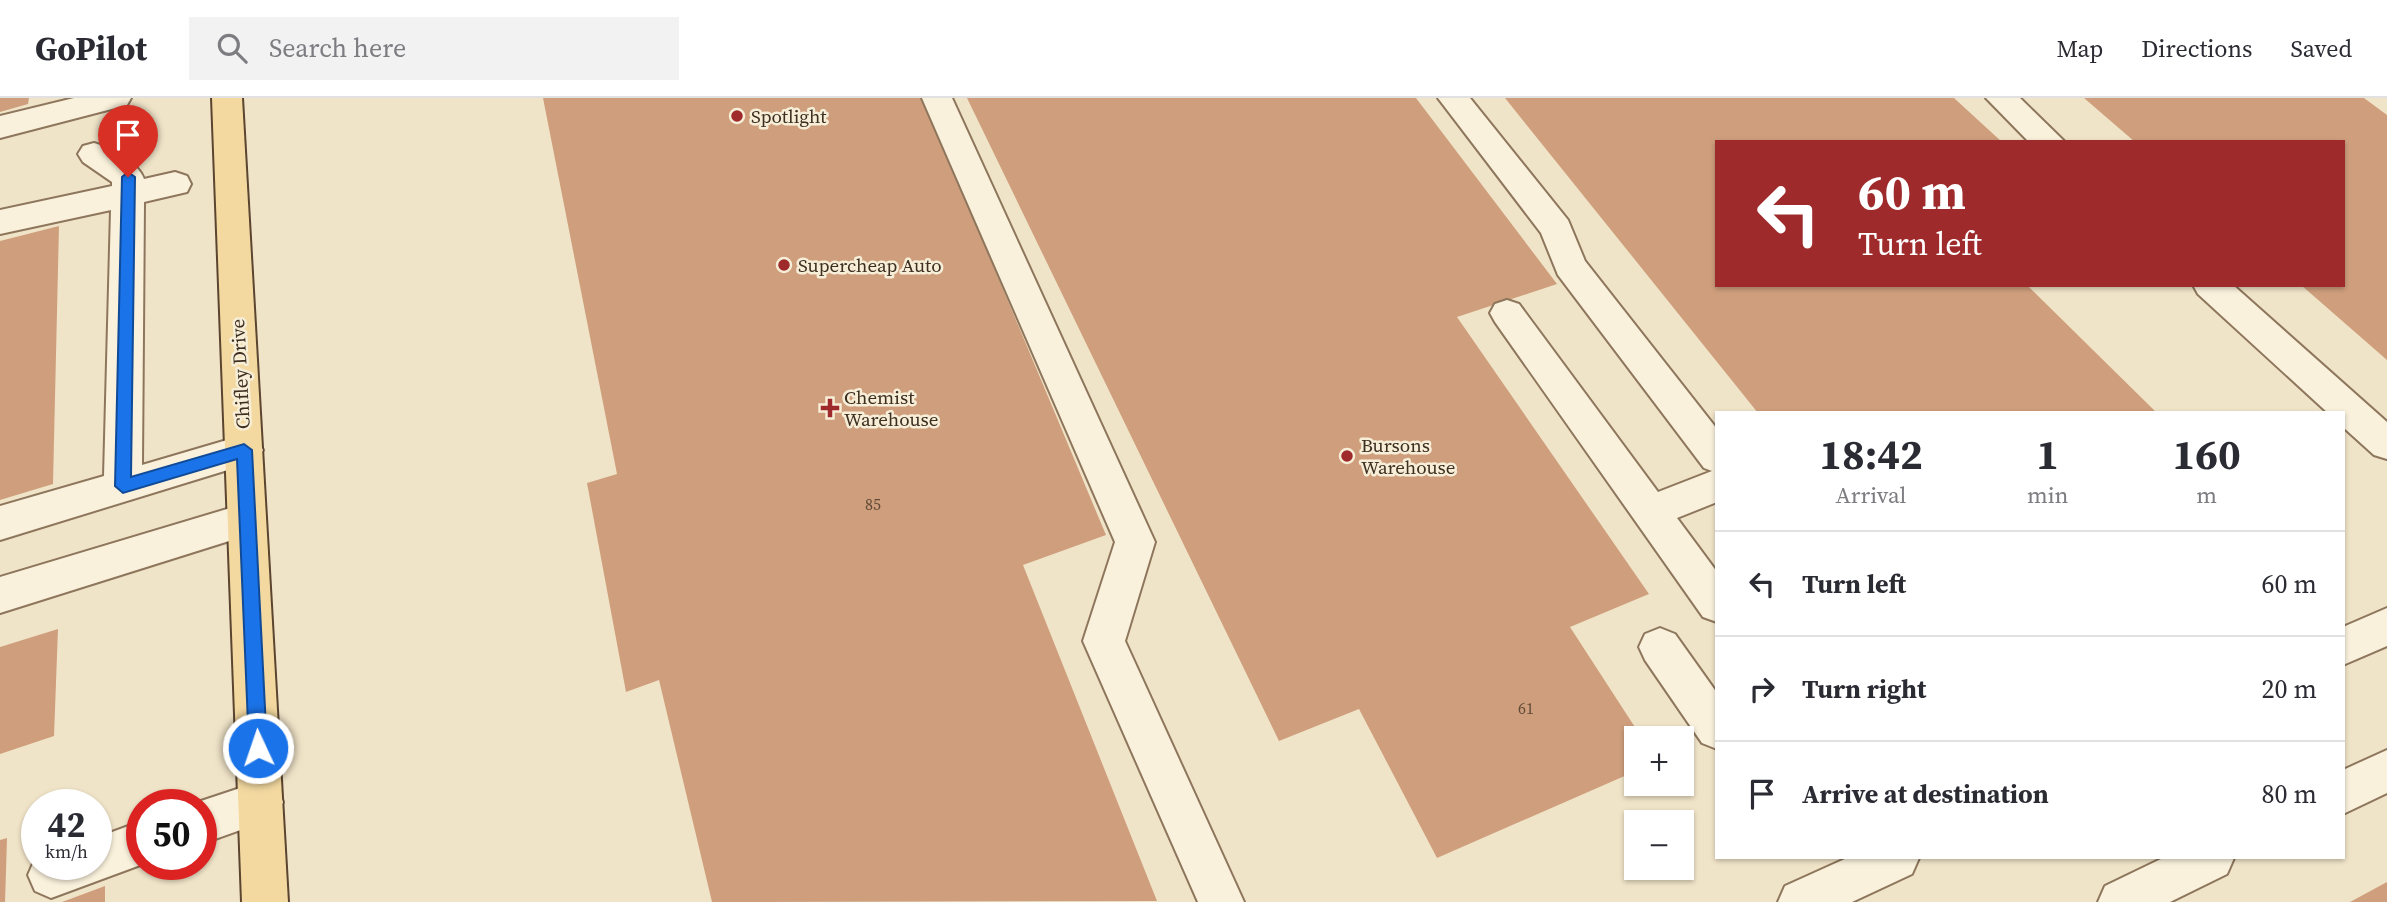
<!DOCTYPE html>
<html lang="en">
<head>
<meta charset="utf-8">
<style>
  body { margin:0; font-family:"Source Serif 4",serif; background:#f2f2f3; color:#2b2b33; height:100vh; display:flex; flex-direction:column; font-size:26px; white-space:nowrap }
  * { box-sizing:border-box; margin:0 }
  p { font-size:23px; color:#7c7c81 }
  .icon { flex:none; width:38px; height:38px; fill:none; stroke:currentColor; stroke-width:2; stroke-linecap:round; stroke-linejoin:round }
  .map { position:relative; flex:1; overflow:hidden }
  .side { position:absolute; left:1715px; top:313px; width:630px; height:448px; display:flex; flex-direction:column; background:#fff; border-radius:0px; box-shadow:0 2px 5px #0004 }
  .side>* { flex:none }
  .top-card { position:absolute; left:1715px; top:42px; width:630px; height:147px; border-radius:0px; box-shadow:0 2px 5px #0004; background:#9e2a2b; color:#fff; overflow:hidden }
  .buttons { position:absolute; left:1624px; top:628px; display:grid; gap:14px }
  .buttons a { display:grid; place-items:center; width:70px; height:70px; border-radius:0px; background:#fff; box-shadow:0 2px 5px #0004; font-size:35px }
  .speed { position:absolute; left:21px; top:691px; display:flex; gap:14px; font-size:35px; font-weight:700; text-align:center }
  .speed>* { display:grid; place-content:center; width:91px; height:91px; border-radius:50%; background:#fff; box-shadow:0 2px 5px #0004; line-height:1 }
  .speed small { font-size:18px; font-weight:400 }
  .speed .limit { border:10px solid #d22; background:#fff; color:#111 }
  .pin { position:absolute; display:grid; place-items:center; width:60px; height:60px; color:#fff; margin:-72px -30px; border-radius:50% 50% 50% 0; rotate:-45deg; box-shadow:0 0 7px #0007 }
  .pin .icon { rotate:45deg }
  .me { position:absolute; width:77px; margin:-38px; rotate:357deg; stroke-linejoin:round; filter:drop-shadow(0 0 5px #0008) }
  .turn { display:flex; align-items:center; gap:24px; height:147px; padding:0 28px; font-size:32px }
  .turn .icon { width:91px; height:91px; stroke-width:2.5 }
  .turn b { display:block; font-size:49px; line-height:60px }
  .eta { display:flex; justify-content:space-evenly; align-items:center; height:119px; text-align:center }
  .eta b { font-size:42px; font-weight:700; line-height:49px }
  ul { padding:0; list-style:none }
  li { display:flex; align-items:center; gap:21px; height:105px; padding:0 28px; border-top:2px solid #e1e1e2 }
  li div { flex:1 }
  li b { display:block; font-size:26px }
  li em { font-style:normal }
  header { display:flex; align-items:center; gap:42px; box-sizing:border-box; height:98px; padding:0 35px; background:#fff; border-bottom:2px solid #e1e1e2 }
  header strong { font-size:33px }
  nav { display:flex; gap:38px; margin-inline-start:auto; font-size:24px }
  .search { width:490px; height:63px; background:#f2f2f3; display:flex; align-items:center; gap:18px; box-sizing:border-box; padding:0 24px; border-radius:0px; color:#7c7c81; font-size:26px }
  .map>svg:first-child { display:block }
</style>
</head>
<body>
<header>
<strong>GoPilot</strong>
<div class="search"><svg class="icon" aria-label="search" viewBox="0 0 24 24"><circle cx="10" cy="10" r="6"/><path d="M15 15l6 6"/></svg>Search here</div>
<nav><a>Map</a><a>Directions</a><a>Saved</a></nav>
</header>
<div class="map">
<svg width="2387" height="804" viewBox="0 0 2387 804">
  <rect width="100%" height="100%" fill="#f0e4c8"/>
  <g fill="#cf9f7d">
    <path d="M 0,0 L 29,0 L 28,6 L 0,14 Z"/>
    <path d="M 543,0 L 923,0 L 1106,437 L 1023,467 L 1157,803 L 712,804 L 659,582 L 626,594 L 587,385 L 617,376 Z"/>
    <path d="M 967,0 L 1416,0 L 1557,186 L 1457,219 L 1649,496 L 1570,529 L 1642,640 L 1636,640 L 1636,673 L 1437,760 L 1359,611 L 1279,643 Z"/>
    <path d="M 1505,0 L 1954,0 L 2002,44 L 1717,44 L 1717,187 L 2027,187 L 2157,315 L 1758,315 Z"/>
    <path d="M 2084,0 L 2364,0 L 2387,17 L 2387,262 L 2301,187 L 2343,187 L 2343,44 L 2135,44 Z"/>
    <path d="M 59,128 L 53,386 L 0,402 L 0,143 Z"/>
    <path d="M 58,531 L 54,638 L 0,656 L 0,549 Z"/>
    <path d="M 7,740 L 5,804 L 0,804 L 0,742 Z"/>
    <path d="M 2387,784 L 2387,804 L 2350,804 Z"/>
    <path d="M 105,788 L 105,804 L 62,804 Z"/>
  </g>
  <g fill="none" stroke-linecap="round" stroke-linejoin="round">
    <defs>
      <g id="minor">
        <path d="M 74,0 L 131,0 L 127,7 L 0,40 L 0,18 Z"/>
        <path d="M 922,0 L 952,0 L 1155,444 L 1125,543 L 1244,804 L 1198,804 L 1083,543 L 1115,444 Z"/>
        <path d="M 1438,0 L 1470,0 L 1568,122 L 1585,163 L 1717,331 L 1717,404 L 1677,420 L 1717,474 L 1717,524 L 1703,519 L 1495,224 L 1490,215 L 1495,206 L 1507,202 L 1519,206 L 1658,394 L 1712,373 L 1704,370 L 1558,177 L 1541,135 Z"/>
        <path d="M 1986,0 L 2020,0 L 2065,44 L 2029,44 Z"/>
        <path d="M 94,45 C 111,50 138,64 144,81 L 175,74 L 187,78 L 191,86 L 187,94 L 144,104 L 142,367 L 244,337 L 257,341 L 263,352 L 257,363 L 0,442 L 0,408 L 104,378 L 111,112 L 0,136 L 0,112 L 112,88 L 112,84 L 83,64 L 78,56 L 83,48 Z"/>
        <path d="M 2193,187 L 2233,187 L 2387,324 L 2387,361 L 2374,357 L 2343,329 L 2343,315 L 2328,315 L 2198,196 Z"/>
        <path d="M 247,405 L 261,409 L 266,421 L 261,433 L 0,515 L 0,479 Z"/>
        <path d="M 2387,510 L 2387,548 L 2343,567 L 2343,529 Z"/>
        <path d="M 1660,530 L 1675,536 L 1717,595 L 1717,651 L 1702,645 L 1645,562 L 1639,549 L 1645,536 Z"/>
        <path d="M 2387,652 L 2387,695 L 2343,716 L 2343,672 Z"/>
        <path d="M 261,683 L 277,689 L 283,704 L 277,719 L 201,746 L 201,707 L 189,707 Z"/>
        <path d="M 142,723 L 143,766 L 51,800 L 35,793 L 28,777 L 35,761 L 37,766 L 96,766 L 96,740 Z"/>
        <path d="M 1847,760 L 1919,760 L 1912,776 L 1852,804 L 1778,804 L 1785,788 Z"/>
        <path d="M 2163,760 L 2234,760 L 2227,776 L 2170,804 L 2098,804 L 2105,788 Z"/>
      </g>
      <path id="major" d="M 212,0 L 242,0 L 288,804 L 242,804 Z"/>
    </defs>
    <use href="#minor" stroke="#8d765c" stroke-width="4"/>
    <use href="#major" stroke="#5b4430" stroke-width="4"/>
    <use href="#minor" fill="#faf1dc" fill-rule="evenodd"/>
    <use href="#major" fill="#f3d9a0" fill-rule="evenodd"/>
  </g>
  <path fill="#1a73e8" stroke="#114b97" stroke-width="2" d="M 128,74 L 135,79 L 131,379 L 244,346 L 252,352 L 267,650 L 264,656 L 258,659 L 252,656 L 249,650 L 237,361 L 123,395 L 115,388 L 122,79 Z"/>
  <g fill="#9e2a2b" stroke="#f7eed8" stroke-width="2.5">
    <circle cx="737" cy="18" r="7"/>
    <circle cx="784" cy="167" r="7"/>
    <path d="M826.5 299.5h7v7h7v7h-7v7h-7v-7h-7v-7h7z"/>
    <circle cx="1347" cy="358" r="7"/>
  </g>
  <g text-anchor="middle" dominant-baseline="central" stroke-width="5" stroke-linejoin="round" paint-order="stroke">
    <g font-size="16" fill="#624a37">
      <text x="873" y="406">85</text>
      <text x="1526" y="610">61</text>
    </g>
    <g font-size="19" fill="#3d2e20" stroke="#f7eed8" text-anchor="start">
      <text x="751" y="18">Spotlight</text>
      <text x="798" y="167">Supercheap Auto</text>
      <text x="844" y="299">Chemist<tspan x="844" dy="22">Warehouse</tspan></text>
      <text x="1361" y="347">Bursons<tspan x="1361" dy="22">Warehouse</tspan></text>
    </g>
    <g font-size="19" fill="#3d2e20" stroke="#f7eed8">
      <text transform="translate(240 276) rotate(-93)">Chifley Drive</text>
    </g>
  </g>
</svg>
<div class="buttons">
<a>+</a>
<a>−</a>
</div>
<div class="speed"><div>42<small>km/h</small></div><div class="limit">50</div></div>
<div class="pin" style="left:128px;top:79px;background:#d93025"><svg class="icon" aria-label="arrive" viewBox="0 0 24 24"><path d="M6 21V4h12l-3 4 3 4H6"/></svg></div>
<svg class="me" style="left:258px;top:650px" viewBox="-20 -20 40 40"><circle r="17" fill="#1a73e8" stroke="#fff" stroke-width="3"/><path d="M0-11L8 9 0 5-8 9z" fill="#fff"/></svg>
<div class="top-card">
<div class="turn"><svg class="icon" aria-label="left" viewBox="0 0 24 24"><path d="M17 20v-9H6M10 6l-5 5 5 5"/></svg><div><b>60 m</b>Turn left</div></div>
</div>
<section class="side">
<div class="eta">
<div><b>18:42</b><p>Arrival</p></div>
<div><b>1</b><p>min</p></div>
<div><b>160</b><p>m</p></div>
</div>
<ul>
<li><svg class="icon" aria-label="left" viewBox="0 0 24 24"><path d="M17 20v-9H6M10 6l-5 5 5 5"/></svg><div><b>Turn left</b></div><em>60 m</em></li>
<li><svg class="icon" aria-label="right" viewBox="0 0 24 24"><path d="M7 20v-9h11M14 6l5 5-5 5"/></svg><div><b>Turn right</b></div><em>20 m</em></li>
<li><svg class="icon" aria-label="arrive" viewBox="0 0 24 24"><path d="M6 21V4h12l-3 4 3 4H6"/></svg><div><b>Arrive at destination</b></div><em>80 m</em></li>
</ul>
</section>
</div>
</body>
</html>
